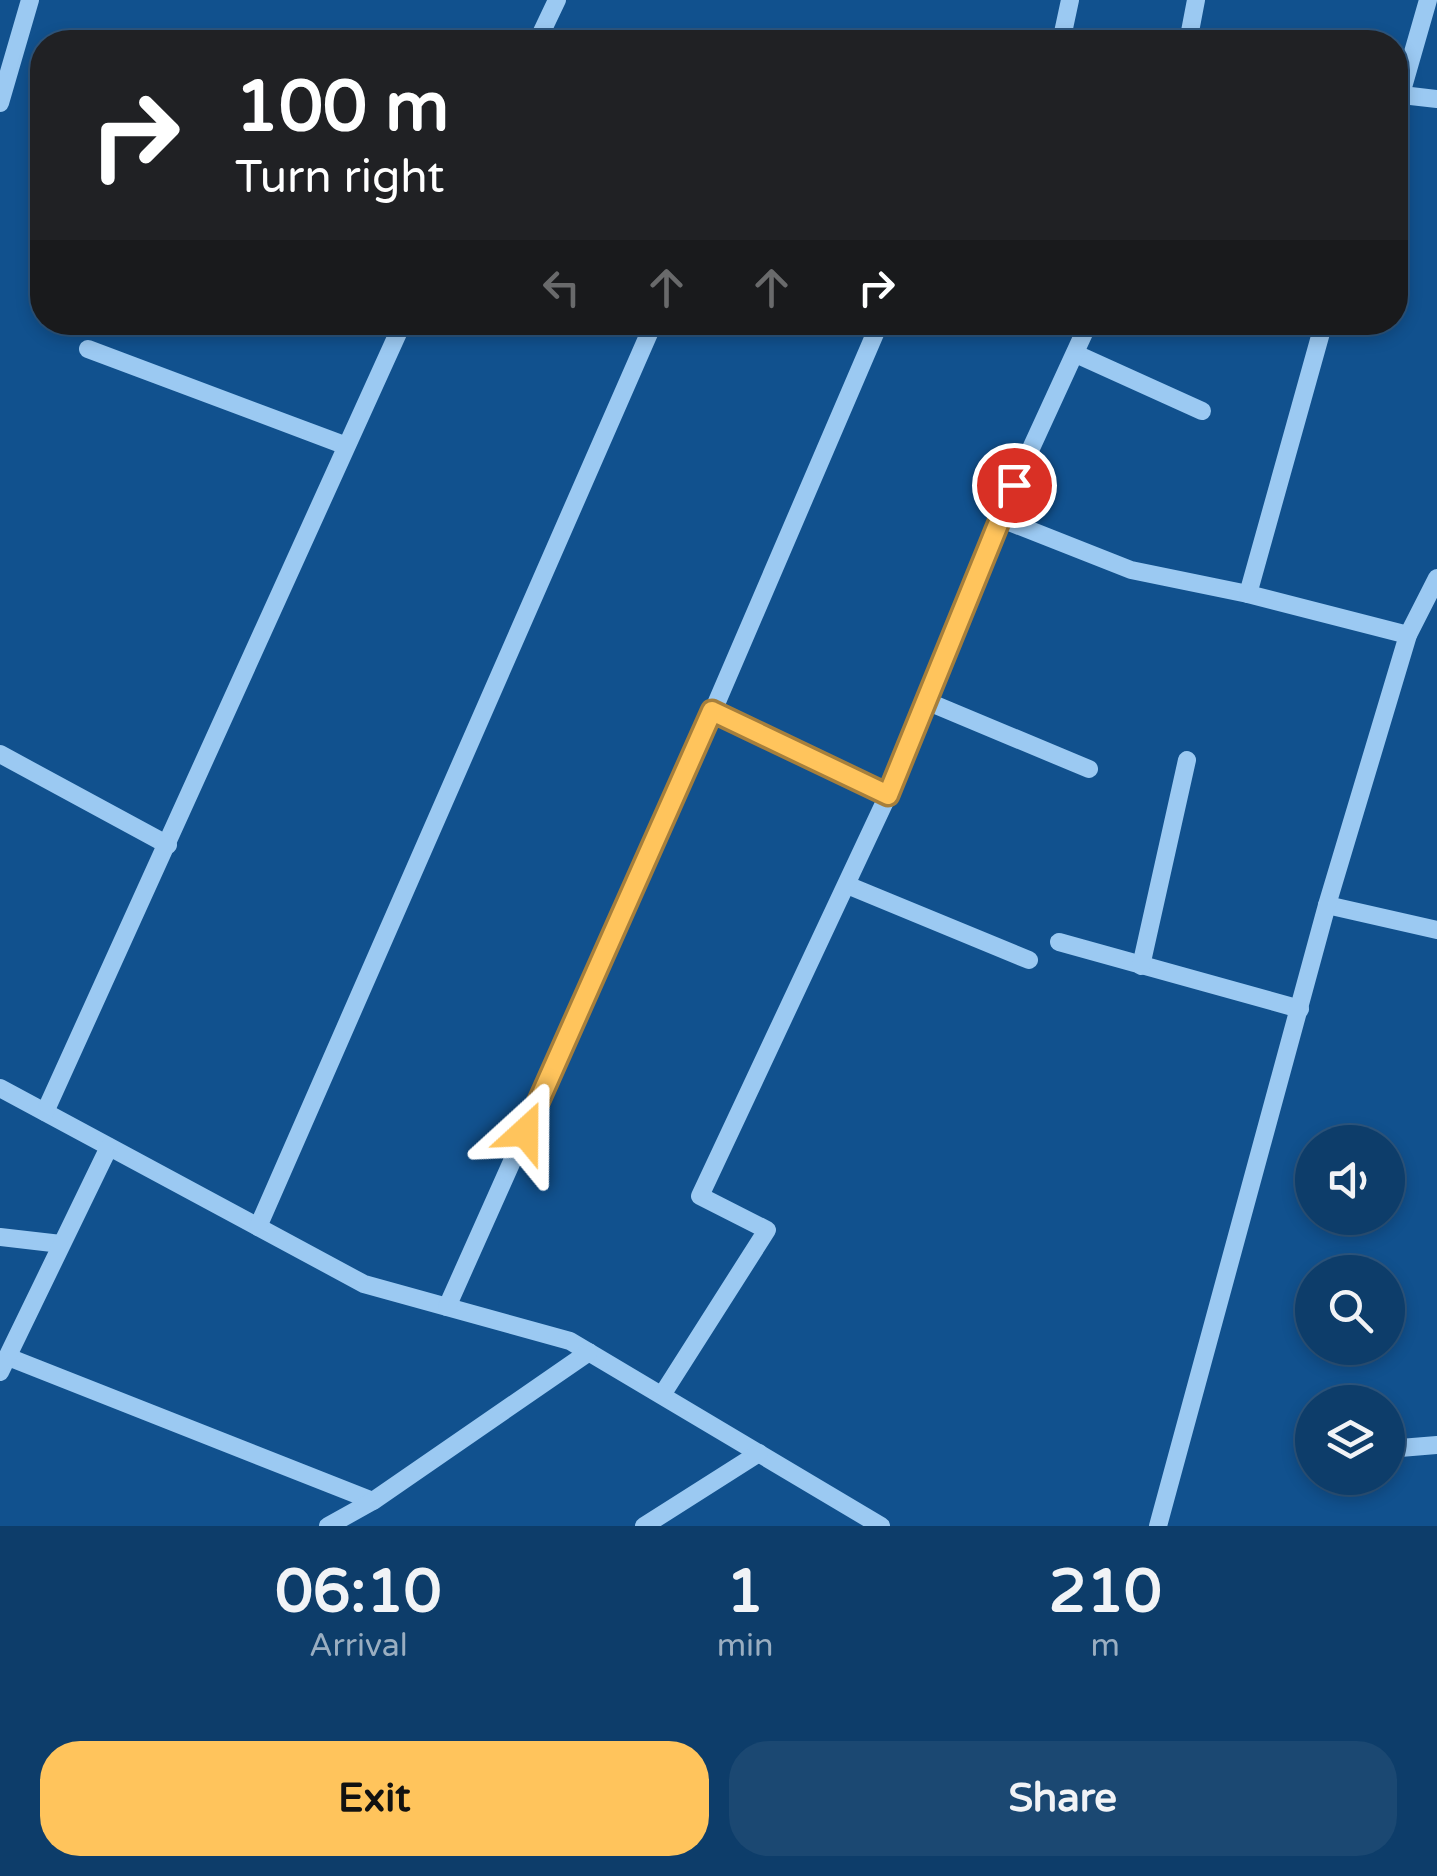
<!DOCTYPE html>
<html lang="en">
<head>
<meta charset="utf-8">
<style>
  body { margin:0; font-family:"Varela Round",sans-serif; background:#1b4872; color:#f1f3f6; height:100vh; display:flex; flex-direction:column; font-size:38px; white-space:nowrap }
  * { box-sizing:border-box; margin:0 }
  p { font-size:32px; color:#9aaec1 }
  .icon { flex:none; width:55px; height:55px; fill:none; stroke:currentColor; stroke-width:2; stroke-linecap:round; stroke-linejoin:round }
  .map { position:relative; height:1526px; overflow:hidden }
  .drawer { display:flex; flex-direction:column; background:#0d3d6a; flex:1 }
  .drawer>* { flex:none }
  .top-card { position:absolute; left:30px; top:30px; width:1378px; height:305px; border-radius:40px; box-shadow:0 5px 15px #0003,0 0 0 2px #2d567e; background:#202124; color:#fff; overflow:hidden }
  .buttons { position:absolute; left:1295px; top:1125px; display:grid; gap:20px }
  .buttons a { display:grid; place-items:center; width:110px; height:110px; border-radius:50%; background:#0d3d6a; box-shadow:0 5px 15px #0003,0 0 0 2px #2d567e; font-size:50px }
  .pin { position:absolute; display:grid; place-items:center; width:85px; height:85px; color:#fff; margin:-42px; border:5px solid #fff; border-radius:50%; box-shadow:0 2px 10px #0007 }
  .me { position:absolute; width:110px; margin:-55px; rotate:24deg; stroke-linejoin:round; filter:drop-shadow(0 0 8px #0008) }
  .turn { display:flex; align-items:center; gap:35px; height:210px; padding:0 40px; font-size:45px }
  .turn .icon { width:130px; height:130px; stroke-width:2.5 }
  .turn b { display:block; font-size:70px; line-height:85px }
  .lanes { display:flex; align-items:center; height:95px; padding:0 40px; background:#0003; justify-content:center; gap:50px; direction:ltr }
  .lanes .off { opacity:.35 }
  .eta { display:flex; justify-content:space-evenly; align-items:center; height:170px; text-align:center }
  .eta b { font-size:60px; font-weight:800; line-height:70px }
  .cta { display:flex; gap:20px; margin-top:auto; padding:20px 40px }
  .cta a { flex:1; height:115px; border-radius:40px; background:#ffc45c; color:#111; font-size:40px; font-weight:800; line-height:115px; text-align:center }
  .cta a+a { background:#1b4872; color:#f1f3f6 }
  .map>svg:first-child { display:block }
</style>
</head>
<body>
<div class="map">
<svg width="1437" height="1526" viewBox="0 0 1437 1526">
  <rect width="100%" height="100%" fill="#11518e"/>
  <g fill="none" stroke-linecap="round" stroke-linejoin="round">
    <g stroke="#9bc9f2" stroke-width="18">
      <path d="M 537,42 L 557,0"/>
      <path d="M 1061,42 L 1070,0"/>
      <path d="M 1188,42 L 1196,0"/>
      <path d="M 1402,95 L 1437,99"/>
      <path d="M 0,103 L 30,0"/>
      <path d="M 1395,115 L 1428,0"/>
      <path d="M 88,349 L 344,445"/>
      <path d="M 1076,354 L 1202,411"/>
      <path d="M 999,518 L 1131,570 L 1248,594 L 1408,635"/>
      <path d="M 1248,594 L 1324,322"/>
      <path d="M 926,701 L 1089,769"/>
      <path d="M 713,711 L 888,795"/>
      <path d="M 0,754 L 168,845"/>
      <path d="M 847,885 L 1029,960"/>
      <path d="M 1327,905 L 1437,930"/>
      <path d="M 1059,942 L 1300,1009"/>
      <path d="M 1141,966 L 1187,760"/>
      <path d="M 0,1088 L 364,1284 L 570,1341 L 881,1526"/>
      <path d="M 45,1112 L 403,322"/>
      <path d="M 258,1227 L 654,322"/>
      <path d="M 0,1237 L 61,1244"/>
      <path d="M 447,1307 L 713,711 L 880,322"/>
      <path d="M 8,1357 L 373,1501"/>
      <path d="M 0,1372 L 109,1147"/>
      <path d="M 662,1395 L 767,1230 L 700,1196 L 888,795 L 999,518 L 1089,322"/>
      <path d="M 1388,1449 L 1437,1445"/>
      <path d="M 328,1526 L 373,1501 L 589,1352"/>
      <path d="M 644,1526 L 759,1453"/>
      <path d="M 1158,1526 L 1327,905 L 1408,635 L 1437,578"/>
    </g>
  </g>
  <g fill="none" stroke-linecap="round" stroke-linejoin="round">
    <defs>
      <path id="route" d="M 525,1132 L 712,711 L 888,795 L 1014,485"/>
    </defs>
    <use href="#route" stroke="#a67f3c" stroke-width="25"/>
    <use href="#route" stroke="#ffc45c" stroke-width="18"/>
  </g>
</svg>
<div class="buttons">
<a><svg class="icon" aria-label="sound" viewBox="0 0 24 24"><path d="M4 9h4l5-4v14l-5-4H4zM17 9q2 3 0 6"/></svg></a>
<a><svg class="icon" aria-label="search" viewBox="0 0 24 24"><circle cx="10" cy="10" r="6"/><path d="M15 15l6 6"/></svg></a>
<a><svg class="icon" aria-label="layers" viewBox="0 0 24 24"><path d="M12 4l9 5-9 5-9-5zM3 14l9 5 9-5"/></svg></a>
</div>
<div class="pin" style="left:1014px;top:485px;background:#d93025"><svg class="icon" aria-label="arrive" viewBox="0 0 24 24"><path d="M6 21V4h12l-3 4 3 4H6"/></svg></div>
<svg class="me" style="left:525px;top:1132px" viewBox="-20 -20 40 40"><path d="M0-17L14 15 0 8-14 15z" fill="#ffc45c" stroke="#fff" stroke-width="4"/></svg>
<div class="top-card">
<div class="turn"><svg class="icon" aria-label="right" viewBox="0 0 24 24"><path d="M7 20v-9h11M14 6l5 5-5 5"/></svg><div><b>100 m</b>Turn right</div></div>
<div class="lanes"><svg class="icon off" aria-label="left" viewBox="0 0 24 24"><path d="M17 20v-9H6M10 6l-5 5 5 5"/></svg><svg class="icon off" aria-label="ahead" viewBox="0 0 24 24"><path d="M12 20V5M6 11l6-6 6 6"/></svg><svg class="icon off" aria-label="ahead" viewBox="0 0 24 24"><path d="M12 20V5M6 11l6-6 6 6"/></svg><svg class="icon" aria-label="right" viewBox="0 0 24 24"><path d="M7 20v-9h11M14 6l5 5-5 5"/></svg></div>
</div>
</div>
<section class="drawer">
<div class="eta">
<div><b>06:10</b><p>Arrival</p></div>
<div><b>1</b><p>min</p></div>
<div><b>210</b><p>m</p></div>
</div>
<div class="cta"><a>Exit</a><a>Share</a></div>
</section>
</body>
</html>
